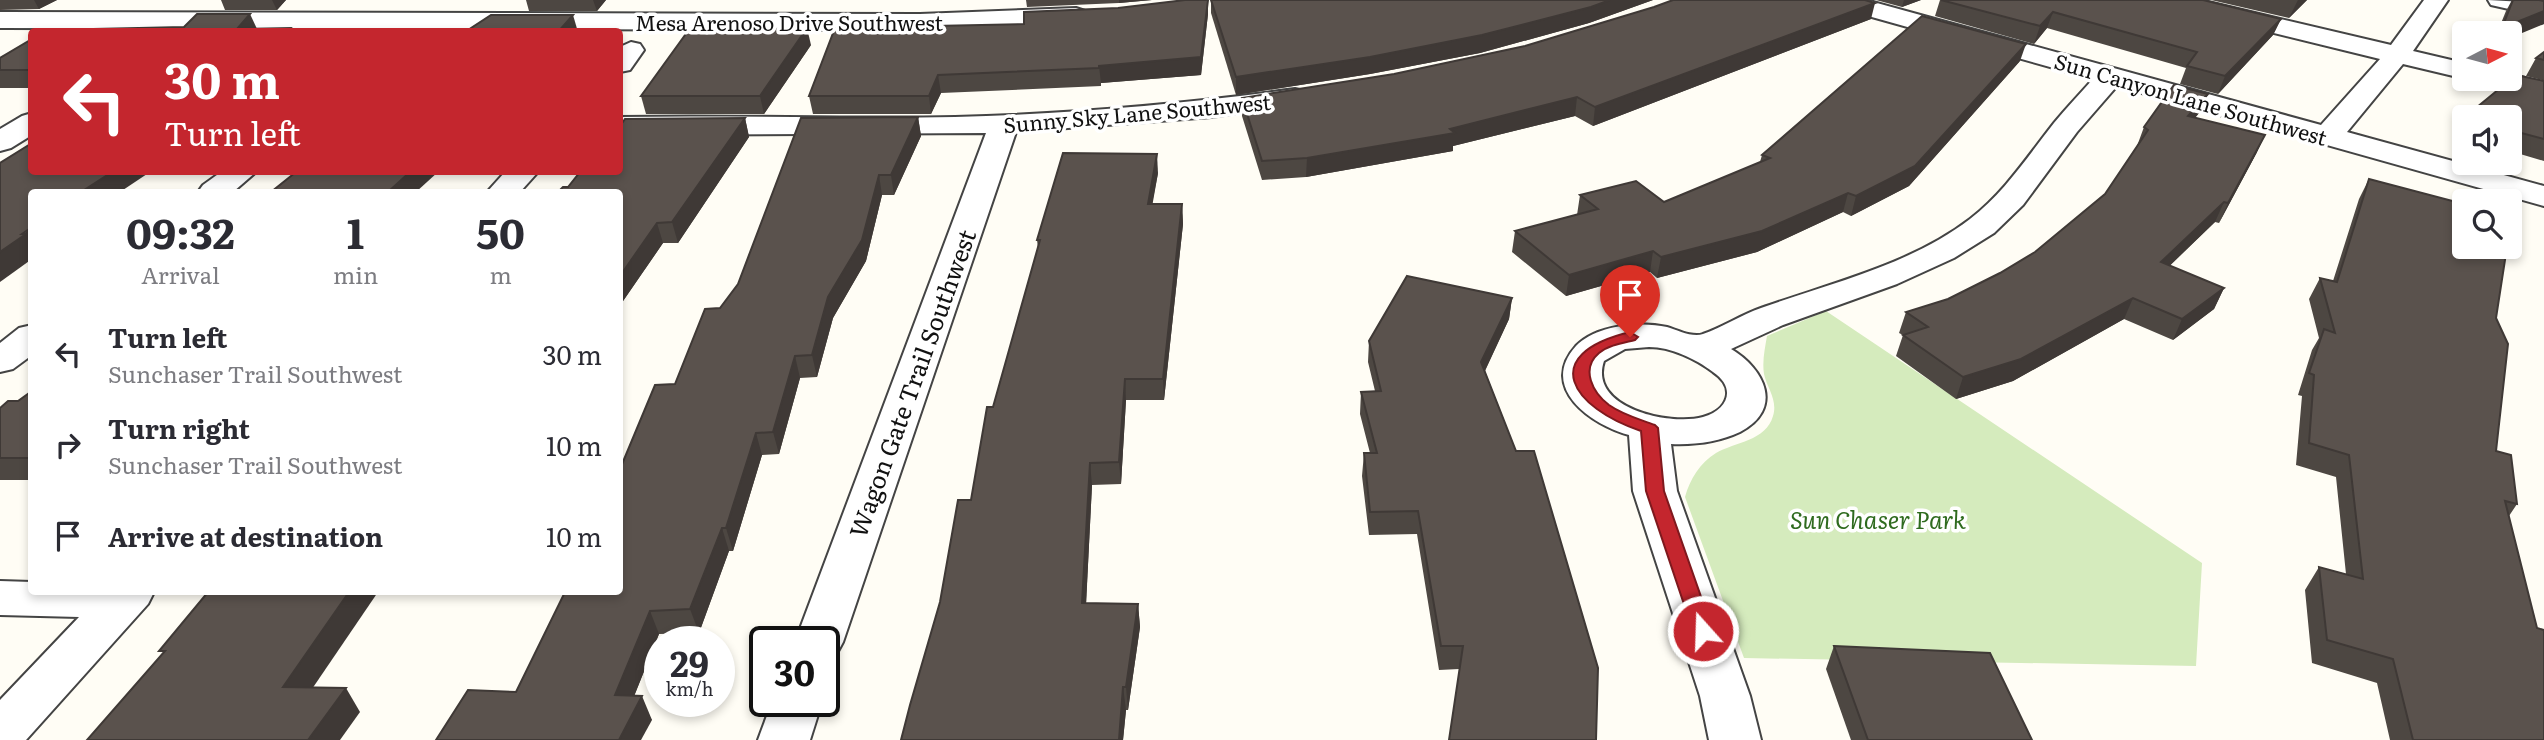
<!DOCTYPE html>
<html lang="en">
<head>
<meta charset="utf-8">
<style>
  body { margin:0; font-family:Literata,serif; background:#f2f2f3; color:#2b2b33; height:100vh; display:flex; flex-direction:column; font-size:26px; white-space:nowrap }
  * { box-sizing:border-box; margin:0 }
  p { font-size:23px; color:#7c7c81 }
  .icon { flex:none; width:38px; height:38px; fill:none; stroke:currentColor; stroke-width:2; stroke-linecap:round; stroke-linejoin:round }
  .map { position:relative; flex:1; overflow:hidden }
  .details { position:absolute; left:28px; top:189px; width:595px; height:406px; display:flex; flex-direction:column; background:#fff; border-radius:7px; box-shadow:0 4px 10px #0003 }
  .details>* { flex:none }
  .hud { position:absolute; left:28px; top:28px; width:595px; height:147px; border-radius:7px; box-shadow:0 4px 10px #0003; background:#c4262e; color:#fff; overflow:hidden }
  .needle { width:46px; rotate:84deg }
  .buttons { position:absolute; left:2452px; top:21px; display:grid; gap:14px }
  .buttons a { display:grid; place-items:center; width:70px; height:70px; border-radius:7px; background:#fff; box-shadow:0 4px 10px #0003; font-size:35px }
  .speed { position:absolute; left:644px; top:626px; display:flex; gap:14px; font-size:35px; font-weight:700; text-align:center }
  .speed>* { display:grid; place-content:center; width:91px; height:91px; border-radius:50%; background:#fff; box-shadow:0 4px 10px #0003; line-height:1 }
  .speed small { font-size:18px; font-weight:400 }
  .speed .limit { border:4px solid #111; border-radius:10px; background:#fff; color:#111 }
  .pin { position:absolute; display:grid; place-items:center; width:60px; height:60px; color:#fff; margin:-72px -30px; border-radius:50% 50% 50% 0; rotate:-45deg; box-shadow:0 0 7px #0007 }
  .pin .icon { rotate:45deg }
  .me { position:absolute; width:77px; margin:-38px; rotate:340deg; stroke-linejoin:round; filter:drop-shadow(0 0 5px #0008) }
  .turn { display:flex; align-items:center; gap:24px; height:147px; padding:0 21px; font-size:32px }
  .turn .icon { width:91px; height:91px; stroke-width:2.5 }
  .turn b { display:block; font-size:49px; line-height:60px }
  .eta { display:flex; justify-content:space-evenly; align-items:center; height:119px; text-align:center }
  .eta b { font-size:42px; font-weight:700; line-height:49px }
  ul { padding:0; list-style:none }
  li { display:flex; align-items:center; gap:21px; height:91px; padding:0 21px }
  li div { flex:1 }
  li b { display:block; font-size:26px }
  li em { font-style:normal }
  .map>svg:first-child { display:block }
</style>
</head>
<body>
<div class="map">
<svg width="2544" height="740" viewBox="0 0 2544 740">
  <rect width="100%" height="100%" fill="#fffdf5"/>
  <path fill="#d5ebbd" d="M 1826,311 L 2202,563 L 2196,666 L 1744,658 L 1685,497 C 1690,479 1700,463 1716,453 C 1735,442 1766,441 1773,416 C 1778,400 1767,388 1764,374 C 1762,361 1765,348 1767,336 Z"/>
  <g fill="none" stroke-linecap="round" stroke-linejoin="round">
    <defs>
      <g id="minor">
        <path d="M 1826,0 L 1866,0 L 2321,125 L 2380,59 L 2160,5 L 2157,0 L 2200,0 L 2391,45 L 2424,0 L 2448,0 L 2413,51 L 2464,63 L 2466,79 L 2403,64 L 2347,132 L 2544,186 L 2544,206 L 2117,86 L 2077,132 L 2023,205 L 1994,233 L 1954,258 L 1897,284 L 1783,325 L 1731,349 C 1765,369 1784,409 1740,432 C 1719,442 1694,445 1671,444 L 1677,491 L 1750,696 L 1761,740 L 1709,740 L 1700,696 L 1633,491 L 1629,435 C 1592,425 1538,388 1576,346 C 1596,325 1640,321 1667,327 C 1677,330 1693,338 1703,334 C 1723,327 1741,315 1761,308 C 1831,283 1910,265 1970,219 C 2004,193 2028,156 2054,123 C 2066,108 2080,94 2093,79 L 1829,5 ZM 1649,347 C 1671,347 1696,359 1713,372 C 1737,388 1728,410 1703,417 C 1670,426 1588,408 1604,361 L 1625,349 Z"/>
        <path d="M 2488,0 L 2544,3 L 2544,17 L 2491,5 Z"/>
        <path d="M 1076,8 L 1085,11 L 1089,16 L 1085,21 L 920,30 L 0,28 L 0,12 L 920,14 Z"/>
        <path d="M 631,42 L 640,44 L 644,50 L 630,70 L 620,72 L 620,47 Z"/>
        <path d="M 2510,74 L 2544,83 L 2544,99 L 2484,85 L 2480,79 L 2510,79 Z"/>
        <path d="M 1295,89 L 1305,91 L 1309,97 L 1305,103 L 1211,117 L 1016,132 L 843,642 L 836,655 L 824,659 L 824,642 L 795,642 L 986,133 L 620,135 L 620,117 C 731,115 843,119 955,117 C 1069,114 1182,104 1295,89 Z"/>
        <path d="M 32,113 L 32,135 L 11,148 L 0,151 L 0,129 L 22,116 Z"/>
        <path d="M 221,172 L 256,172 L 233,192 L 198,192 L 203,185 Z"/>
        <path d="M 505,172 L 538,172 L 520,192 L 487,192 Z"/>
        <path d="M 32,325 L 32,355 L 13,369 L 0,372 L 0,343 L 19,328 Z"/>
        <path d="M 0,581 L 32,582 L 32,592 L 154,592 L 148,604 L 26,740 L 0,740 L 0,700 L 79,617 L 0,615 Z"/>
        <path d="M 772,702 L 822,702 L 810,740 L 758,740 Z"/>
      </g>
    </defs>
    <use href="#minor" stroke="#444" stroke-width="4"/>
    <use href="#minor" fill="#fff" fill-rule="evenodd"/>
  </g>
  <g fill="#4d4742">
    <path d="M 0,0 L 57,0 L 39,9 L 0,10 Z"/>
    <path d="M 221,0 L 286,0 L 277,10 L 225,10 Z"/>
    <path d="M 526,0 L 606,0 L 597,11 L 529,11 Z"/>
    <path d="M 1026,0 L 1152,0 L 1119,3 L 1027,7 Z"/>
    <path d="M 1208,0 L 1208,14 L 1201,75 L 1101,83 L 1101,86 L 941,93 L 931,114 L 813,114 L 809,96 L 1024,24 L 1118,8 Z"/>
    <path d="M 1211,0 L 1653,0 L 1589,23 L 1480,53 L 1370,74 L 1236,95 L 1211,13 Z"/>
    <path d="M 1876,0 L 1921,0 L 1902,7 Z"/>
    <path d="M 1940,0 L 2281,19 L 2273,35 L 2218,94 L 2180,84 L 2186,68 L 2047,28 L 2034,44 L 1935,16 Z"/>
    <path d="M 2211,0 L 2307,0 L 2289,18 Z"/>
    <path d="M 2512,0 L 2544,0 L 2544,24 L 2510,33 L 2497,33 L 2506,11 Z"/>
    <path d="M 1654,7 L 1871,19 L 1593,126 L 1575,116 L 1453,146 L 1453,151 L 1306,177 L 1262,180 L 1242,116 L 1242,98 L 1394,74 L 1525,46 Z"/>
    <path d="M 32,39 L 32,88 L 0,88 L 0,58 Z"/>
    <path d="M 811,45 L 764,114 L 646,114 L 641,96 Z"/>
    <path d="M 2544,52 L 2544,161 L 2510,151 L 2510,117 L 2542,80 L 2526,76 L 2536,58 Z"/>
    <path d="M 2020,61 L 1909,186 L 1851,216 L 1843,212 L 1757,252 L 1657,278 L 1650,272 L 1566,296 L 1512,252 L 1515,231 L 1577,215 L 1580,195 L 1664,202 L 1760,162 L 1762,155 Z"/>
    <path d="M 2208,94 L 2200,112 L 2195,118 L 2265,135 L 2256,154 L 2219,223 L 2215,222 L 2169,266 L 2224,288 L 2214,309 L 2173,340 L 2124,319 L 2013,381 L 1956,399 L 1896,356 L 1903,335 L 1899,333 L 1906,312 L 1948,299 L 2000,273 L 2035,252 L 2105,194 L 2137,146 L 2144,127 Z"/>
    <path d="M 918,117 L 921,136 L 894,195 L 882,195 L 866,261 L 833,318 L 817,377 L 800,378 L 779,454 L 762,455 L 733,551 L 729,551 L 699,633 L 659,634 L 634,696 L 652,720 L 516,692 L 675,384 L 720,308 Z"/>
    <path d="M 745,118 L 749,137 L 678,243 L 663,243 L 621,304 L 620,304 L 620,192 L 568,187 Z"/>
    <path d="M 2464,118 L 2464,138 L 2454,135 Z"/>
    <path d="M 1158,173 L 1152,204 L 1182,204 L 1183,224 L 1164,400 L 1126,400 L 1121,484 L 1092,485 L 1086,603 L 1138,604 L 1140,627 L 1128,710 L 1126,710 L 1123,740 L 901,740 L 971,500 L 993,407 L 1038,248 L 1037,240 Z"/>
    <path d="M 2369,179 L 2496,318 L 2496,451 L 2517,504 L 2509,516 L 2544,740 L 2390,740 L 2377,683 L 2312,663 L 2305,590 L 2319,567 L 2346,574 L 2336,477 L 2296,465 L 2302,396 L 2298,395 L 2312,350 L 2319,338 L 2309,299 L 2320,278 L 2333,281 L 2359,199 Z"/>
    <path d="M 1512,298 L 1509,319 L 1485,371 L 1516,451 L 1459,669 L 1439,670 L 1417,534 L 1369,535 L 1362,476 L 1364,453 L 1370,453 L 1360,414 L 1361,392 L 1375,391 L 1368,362 L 1369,341 Z"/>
    <path d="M 32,391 L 32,480 L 0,480 L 0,408 L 18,401 Z"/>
    <path d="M 1834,646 L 2032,740 L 1851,740 L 1826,669 Z"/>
  </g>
  <g fill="#3f3936">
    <path d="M 34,0 L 57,0 L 39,9 Z"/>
    <path d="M 272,0 L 286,0 L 277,10 Z"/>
    <path d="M 593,0 L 606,0 L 597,11 Z"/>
    <path d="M 1119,0 L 1152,0 L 1119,3 Z"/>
    <path d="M 1208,0 L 1208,14 L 1201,75 L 1101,83 L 1099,66 Z"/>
    <path d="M 1610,0 L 1653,0 L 1589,23 L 1480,53 L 1370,74 L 1236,95 L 1236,77 Z"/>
    <path d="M 1904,0 L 1921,0 L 1902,7 Z"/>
    <path d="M 2298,0 L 2307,0 L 2289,18 Z"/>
    <path d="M 1875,3 L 1871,19 L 1593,126 L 1595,107 Z"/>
    <path d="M 2544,11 L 2544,24 L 2510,38 L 2510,33 L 2499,33 L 2502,28 Z"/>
    <path d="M 2053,12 L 2047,28 L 2034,44 L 2040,26 Z"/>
    <path d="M 250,14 L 258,31 L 237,29 Z"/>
    <path d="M 573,15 L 578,32 L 558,32 Z"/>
    <path d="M 2281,19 L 2273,35 L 2218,94 L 2225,76 Z"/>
    <path d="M 807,28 L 811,45 L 764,114 L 760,96 Z"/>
    <path d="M 2026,44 L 2020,61 L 1909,186 L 1851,216 L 1856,196 Z"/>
    <path d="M 938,75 L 941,93 L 931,114 L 929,96 Z"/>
    <path d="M 2208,94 L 2200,112 L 2180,134 L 2188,116 Z"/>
    <path d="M 1577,97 L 1575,116 L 1453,146 L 1453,151 L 1306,177 L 1307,158 L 1450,129 Z"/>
    <path d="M 918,117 L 921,136 L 894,195 L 891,175 Z"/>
    <path d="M 745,118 L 749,137 L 678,243 L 672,222 Z"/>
    <path d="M 2265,135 L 2256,154 L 2219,223 L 2228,203 Z"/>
    <path d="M 1157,154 L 1158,173 L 1149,224 L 1148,204 Z"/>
    <path d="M 112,172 L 150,172 L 120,192 L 81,192 Z"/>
    <path d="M 410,172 L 438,172 L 416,192 L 388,192 Z"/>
    <path d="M 879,175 L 882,195 L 866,261 L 833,318 L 817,377 L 812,355 L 828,297 Z"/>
    <path d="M 1848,193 L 1843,212 L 1757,252 L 1657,278 L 1661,257 Z"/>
    <path d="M 2224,202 L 2215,222 L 2152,283 L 2161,262 Z"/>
    <path d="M 1182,204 L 1183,224 L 1164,400 L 1163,379 Z"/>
    <path d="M 657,223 L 663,243 L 621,304 L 620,300 L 620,276 Z"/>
    <path d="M 32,227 L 32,259 L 0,282 L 0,252 Z"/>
    <path d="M 1653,251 L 1650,272 L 1566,296 L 1569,275 Z"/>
    <path d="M 2224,288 L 2214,309 L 2173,340 L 2182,319 Z"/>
    <path d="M 1512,298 L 1509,319 L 1479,383 L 1481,362 Z"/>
    <path d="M 2133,298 L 2124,319 L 2013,381 L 1956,399 L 1963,377 Z"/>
    <path d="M 795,356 L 800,378 L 779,454 L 773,432 Z"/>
    <path d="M 1125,379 L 1126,400 L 1121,484 L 1119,462 Z"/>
    <path d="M 756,433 L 762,455 L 733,551 L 726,528 Z"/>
    <path d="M 1090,463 L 1092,485 L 1085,626 L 1082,603 Z"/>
    <path d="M 722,528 L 729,551 L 699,633 L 690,609 Z"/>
    <path d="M 349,592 L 378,592 L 297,711 L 283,687 Z"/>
    <path d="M 1138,604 L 1140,627 L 1128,710 L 1126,687 Z"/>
    <path d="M 650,611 L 659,634 L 625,719 L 615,695 Z"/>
    <path d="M 1123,687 L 1126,710 L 1123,740 L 1119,740 Z"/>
    <path d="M 346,688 L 360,712 L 340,740 L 308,740 Z"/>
    <path d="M 642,696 L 652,720 L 641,740 L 619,740 Z"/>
  </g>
  <g fill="#5a524d" stroke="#3f3936" stroke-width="2">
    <path d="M 1185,0 L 1208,0 L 1201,57 L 1099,66 L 1099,68 L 938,75 L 929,96 L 809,96 L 835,28 L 1024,24 L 1024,12 L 1118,8 Z"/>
    <path d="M 1211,0 L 1610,0 L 1591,7 L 1482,35 L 1370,57 L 1236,77 Z"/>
    <path d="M 1673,0 L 1865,0 L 1875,3 L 1595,107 L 1577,97 L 1450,129 L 1455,133 L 1307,158 L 1262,161 L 1242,98 L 1394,74 L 1525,46 L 1654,7 Z"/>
    <path d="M 1941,0 L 2203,0 L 2281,19 L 2225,76 L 2187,66 L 2197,52 L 2053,12 L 2040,26 Z"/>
    <path d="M 2513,0 L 2539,0 L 2544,1 L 2544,11 L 2502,28 Z"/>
    <path d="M 197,14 L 250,14 L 237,29 L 290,28 L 285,32 L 45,32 L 48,30 L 184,27 Z"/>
    <path d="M 491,15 L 573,15 L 558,32 L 465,32 Z"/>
    <path d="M 1922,16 L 2026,44 L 1915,166 L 1856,196 L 1848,193 L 1762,231 L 1661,257 L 1653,251 L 1569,275 L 1515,231 L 1598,209 L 1580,195 L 1636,181 L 1664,202 L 1770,158 L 1762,155 Z"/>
    <path d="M 807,28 L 760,96 L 641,96 L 688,31 Z"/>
    <path d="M 32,39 L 32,70 L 0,70 L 0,58 Z"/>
    <path d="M 2544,52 L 2544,60 L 2536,58 Z"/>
    <path d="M 2516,75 L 2544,81 L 2544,139 L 2510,130 L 2510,117 L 2465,117 Z"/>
    <path d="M 2174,85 L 2208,94 L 2188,116 L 2265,135 L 2228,203 L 2224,202 L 2161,262 L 2224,288 L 2182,319 L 2133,298 L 2021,359 L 1963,377 L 1903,335 L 1928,327 L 1906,312 L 1948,299 L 2000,273 L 2035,252 L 2105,194 L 2148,130 L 2144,127 Z"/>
    <path d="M 918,117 L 891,175 L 879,175 L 862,240 L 828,297 L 812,355 L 795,356 L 773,432 L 756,433 L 726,528 L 722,528 L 690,609 L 650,611 L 615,695 L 642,696 L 619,740 L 436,740 L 468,690 L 516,692 L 565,592 L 620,592 L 620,469 L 655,385 L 675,384 L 705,309 L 720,308 L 738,284 L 801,118 Z"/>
    <path d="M 745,118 L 672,222 L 657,223 L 620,276 L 620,192 L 558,192 L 563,187 L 568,187 L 580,172 L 620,172 L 620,126 L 625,119 Z"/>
    <path d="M 32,143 L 32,172 L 112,172 L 81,192 L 32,192 L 32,227 L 22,234 L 26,234 L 0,252 L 0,163 Z"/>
    <path d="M 1063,153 L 1157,154 L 1148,204 L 1182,204 L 1163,379 L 1125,379 L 1119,462 L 1090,463 L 1082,603 L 1138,604 L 1126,687 L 1123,687 L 1119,740 L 901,740 L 910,705 L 940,602 L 958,500 L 971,500 L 987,407 L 993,407 L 1040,240 L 1037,240 Z"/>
    <path d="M 296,172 L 410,172 L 388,192 L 271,192 Z"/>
    <path d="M 2369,179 L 2464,204 L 2464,247 L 2507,247 L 2496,318 L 2508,344 L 2496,451 L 2511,455 L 2517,504 L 2505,501 L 2537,628 L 2544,630 L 2544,740 L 2413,740 L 2393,659 L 2327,640 L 2319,567 L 2363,579 L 2349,455 L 2309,443 L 2314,375 L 2309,373 L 2324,329 L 2335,333 L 2320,278 L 2337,282 Z"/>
    <path d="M 1407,276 L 1512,298 L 1481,362 L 1516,451 L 1534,451 L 1598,668 L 1596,740 L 1449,740 L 1463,646 L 1441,646 L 1418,511 L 1370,512 L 1364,453 L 1377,453 L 1361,392 L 1381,391 L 1369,341 Z"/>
    <path d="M 32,391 L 32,458 L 0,458 L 0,408 L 8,401 L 18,401 Z"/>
    <path d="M 208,592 L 349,592 L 283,687 L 346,688 L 308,740 L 87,740 L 165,651 L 159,651 Z"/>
    <path d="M 1834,646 L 1990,653 L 2032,740 L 1868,740 Z"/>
  </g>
  <path fill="#c4262e" stroke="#7f191e" stroke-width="2" d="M 1630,332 L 1638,337 L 1635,340 C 1623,343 1609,345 1599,353 C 1580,369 1593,393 1609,405 C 1623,415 1639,419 1655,425 L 1658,428 L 1664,491 L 1713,631 L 1710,636 L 1703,638 L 1696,636 L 1693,631 L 1646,491 L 1641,431 C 1572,408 1536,355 1630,332 Z"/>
  <g text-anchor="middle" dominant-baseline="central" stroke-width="7" stroke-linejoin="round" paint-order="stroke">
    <g font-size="21" fill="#111" stroke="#fff">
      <text x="789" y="21">Mesa Arenoso Drive Southwest</text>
      <text transform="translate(2191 98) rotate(16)">Sun Canyon Lane Southwest</text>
      <text transform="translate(1137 112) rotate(-5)">Sunny Sky Lane Southwest</text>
    </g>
    <g font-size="24" fill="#111" stroke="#fff">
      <text transform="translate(911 383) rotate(-70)">Wagon Gate Trail Southwest</text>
    </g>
    <g font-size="24" font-style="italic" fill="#2f6b1f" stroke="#fff">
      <text x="1878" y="518">Sun Chaser Park</text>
    </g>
  </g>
</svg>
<div class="buttons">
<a><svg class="needle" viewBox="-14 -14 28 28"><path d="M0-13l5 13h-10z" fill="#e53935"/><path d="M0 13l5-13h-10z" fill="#7c7c81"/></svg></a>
<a><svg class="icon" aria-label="sound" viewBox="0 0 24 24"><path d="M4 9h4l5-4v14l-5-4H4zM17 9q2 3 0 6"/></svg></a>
<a><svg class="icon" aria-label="search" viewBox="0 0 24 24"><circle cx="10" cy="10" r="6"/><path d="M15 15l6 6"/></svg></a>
</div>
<div class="speed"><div>29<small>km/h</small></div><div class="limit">30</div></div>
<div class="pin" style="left:1630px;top:337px;background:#d93025"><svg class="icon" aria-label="arrive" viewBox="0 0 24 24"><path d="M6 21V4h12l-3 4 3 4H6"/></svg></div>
<svg class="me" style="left:1703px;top:631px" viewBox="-20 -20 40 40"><circle r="17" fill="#c4262e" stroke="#fff" stroke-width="3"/><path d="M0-11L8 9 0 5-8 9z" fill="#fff"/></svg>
<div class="hud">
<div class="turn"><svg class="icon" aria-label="left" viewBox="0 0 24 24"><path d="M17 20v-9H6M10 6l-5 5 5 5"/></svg><div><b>30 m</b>Turn left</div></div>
</div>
<section class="details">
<div class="eta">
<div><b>09:32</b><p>Arrival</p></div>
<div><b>1</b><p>min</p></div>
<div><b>50</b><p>m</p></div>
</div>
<ul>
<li><svg class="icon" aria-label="left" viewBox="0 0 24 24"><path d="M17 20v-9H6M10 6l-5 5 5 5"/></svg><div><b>Turn left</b><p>Sunchaser Trail Southwest</p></div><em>30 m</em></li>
<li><svg class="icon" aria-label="right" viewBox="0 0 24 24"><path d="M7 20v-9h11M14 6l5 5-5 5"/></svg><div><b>Turn right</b><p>Sunchaser Trail Southwest</p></div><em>10 m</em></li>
<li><svg class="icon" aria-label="arrive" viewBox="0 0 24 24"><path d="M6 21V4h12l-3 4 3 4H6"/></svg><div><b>Arrive at destination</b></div><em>10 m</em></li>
</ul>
</section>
</div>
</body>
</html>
